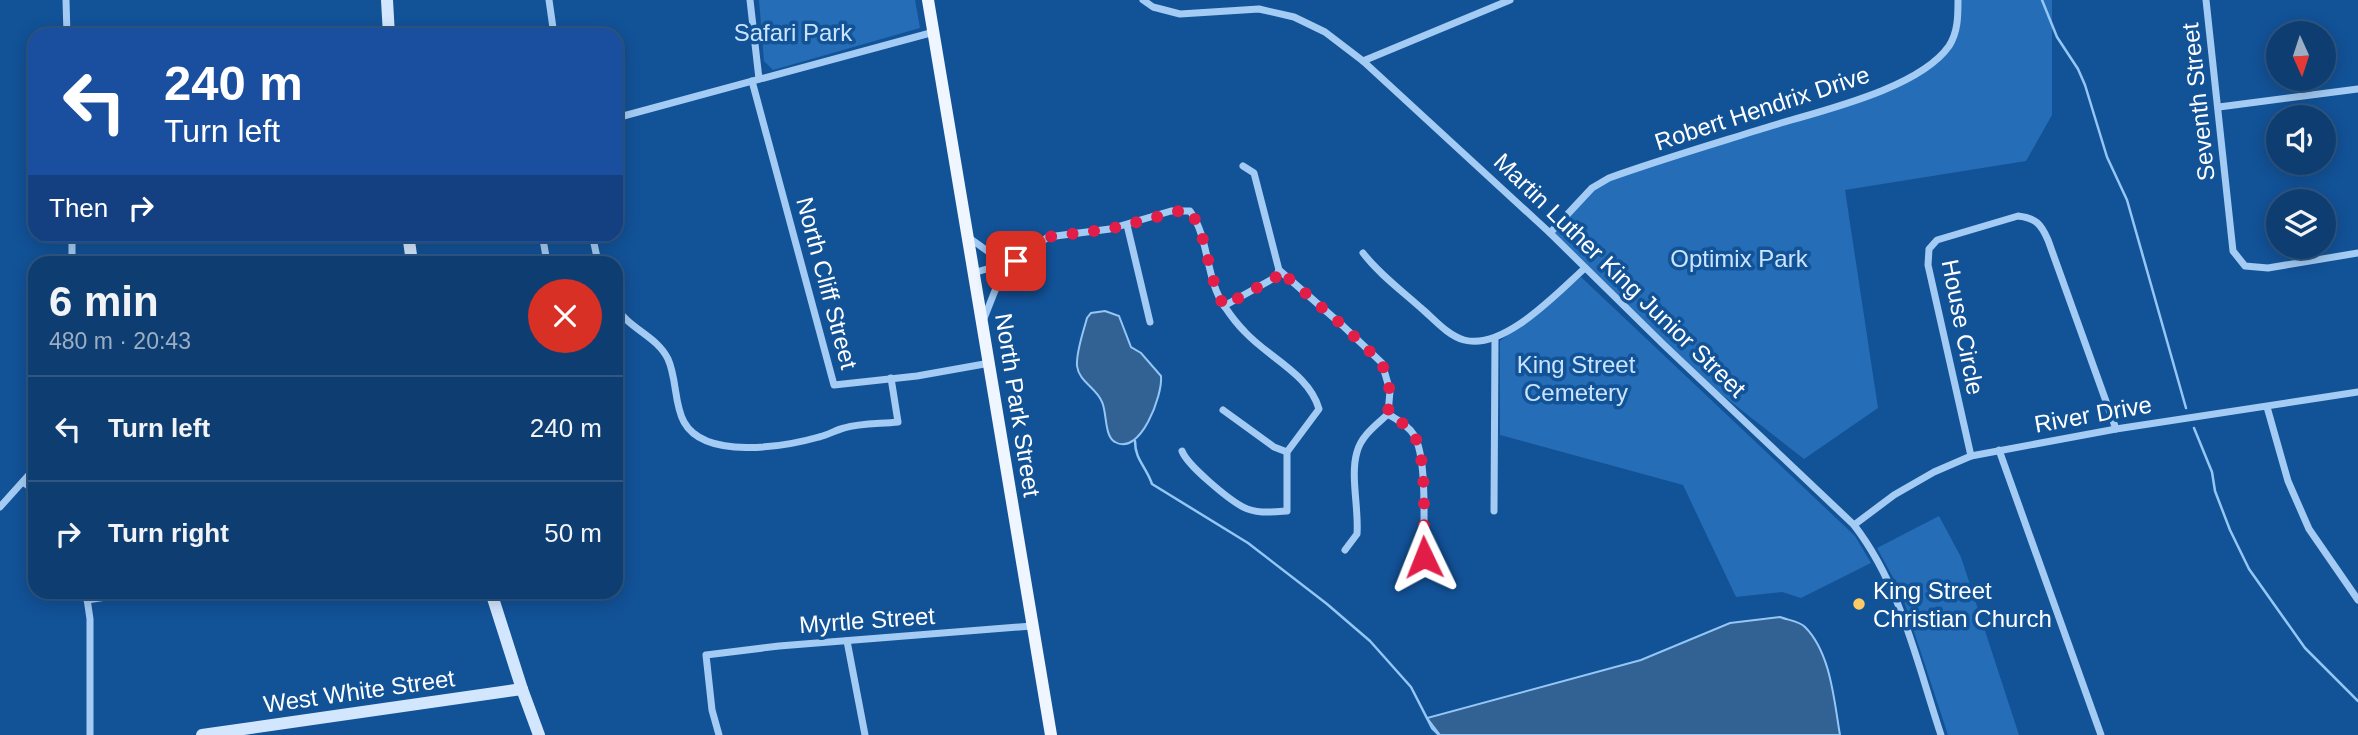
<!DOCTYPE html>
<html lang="en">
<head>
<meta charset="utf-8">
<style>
  body { margin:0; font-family:Arial,sans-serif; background:#174576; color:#f1f3f6; height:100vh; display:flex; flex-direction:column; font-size:26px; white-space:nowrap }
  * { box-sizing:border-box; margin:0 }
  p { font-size:23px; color:#9baec3 }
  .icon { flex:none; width:38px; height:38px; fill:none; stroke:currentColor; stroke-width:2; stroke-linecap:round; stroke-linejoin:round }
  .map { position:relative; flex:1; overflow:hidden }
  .side { position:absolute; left:28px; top:256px; width:595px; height:343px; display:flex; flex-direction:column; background:#0e3e71; border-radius:21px; box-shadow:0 4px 18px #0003,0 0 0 2px #2e5784 }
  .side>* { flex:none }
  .top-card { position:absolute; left:28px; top:28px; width:595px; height:214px; border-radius:21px; box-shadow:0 4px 18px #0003,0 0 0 2px #2e5784; background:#1a4fa0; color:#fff; overflow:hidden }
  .needle { width:46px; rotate:177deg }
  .controls { position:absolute; left:2266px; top:21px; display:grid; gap:14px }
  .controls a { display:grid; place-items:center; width:70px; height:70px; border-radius:50%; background:#0e3e71; box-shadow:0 4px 18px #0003,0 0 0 2px #2e5784; font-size:35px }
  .pin { position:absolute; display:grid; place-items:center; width:60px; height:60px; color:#fff; margin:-30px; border-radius:14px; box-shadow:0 4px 10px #0006 }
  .me { position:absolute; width:77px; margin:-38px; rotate:358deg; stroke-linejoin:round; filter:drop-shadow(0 0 5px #0008) }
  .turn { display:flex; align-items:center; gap:24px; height:147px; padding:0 21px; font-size:32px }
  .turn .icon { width:91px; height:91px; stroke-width:2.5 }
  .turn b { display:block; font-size:49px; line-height:60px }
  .then { display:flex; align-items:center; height:66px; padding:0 21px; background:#0003; gap:14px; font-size:26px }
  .round { display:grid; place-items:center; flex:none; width:74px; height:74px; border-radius:37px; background:#174576 }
  .overview { display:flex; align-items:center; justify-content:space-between; height:119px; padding:0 21px }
  h1 { font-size:42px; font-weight:700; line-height:52px }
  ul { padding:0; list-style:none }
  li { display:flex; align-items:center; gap:21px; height:105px; padding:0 21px; border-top:2px solid #2e5784 }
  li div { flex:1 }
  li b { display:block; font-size:26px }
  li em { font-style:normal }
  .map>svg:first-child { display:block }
</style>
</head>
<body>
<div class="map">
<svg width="2358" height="735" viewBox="0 0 2358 735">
  <rect width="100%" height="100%" fill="#125297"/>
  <g fill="#256db6">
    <path d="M 759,0 L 915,0 L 920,28 L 773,70 L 764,61 Z"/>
    <path d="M 1958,0 L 2052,0 L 2052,115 L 2026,161 L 1845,190 L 1878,408 L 1804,459 L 1689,369 L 1550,233 L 1581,199 L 1609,178 L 1868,96 L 1910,77 L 1949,46 L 1958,23 Z"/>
    <path d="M 1581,277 L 1855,536 L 1871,563 L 1801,598 L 1782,592 L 1736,597 L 1683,485 L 1500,435 L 1500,341 Z"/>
    <path d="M 1939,516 L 1961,557 L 2019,735 L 1948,735 L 1901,592 L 1877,548 Z"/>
  </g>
  <g fill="#326193" stroke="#94c6f6" stroke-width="2">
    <path d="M 1105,311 L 1119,316 L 1131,347 L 1141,353 L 1161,376 C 1163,395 1140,457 1115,442 C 1104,436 1107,412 1102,402 C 1097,388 1079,382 1077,366 C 1076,352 1083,333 1087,318 L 1091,313 Z"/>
    <path d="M 1780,617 C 1787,620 1800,621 1805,627 C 1831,653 1834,701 1840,735 L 1440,735 L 1427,718 L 1641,660 L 1730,623 Z"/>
  </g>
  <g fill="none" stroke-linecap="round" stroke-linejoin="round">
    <g stroke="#94c6f6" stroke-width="2.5">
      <path d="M 2042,0 L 2057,37 L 2078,69 L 2085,85 L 2107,157 L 2127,200 L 2186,408"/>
      <path d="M 2194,428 L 2212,472 L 2215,491 L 2230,530 L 2249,569 L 2305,648 L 2358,701"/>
      <path d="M 1135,441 C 1135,460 1146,466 1152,484 L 1248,543 L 1327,604 L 1370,641 L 1411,687 L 1432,728 L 1439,735"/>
    </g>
    <g stroke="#a3cbf3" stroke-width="7">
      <path d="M 66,0 L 67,35"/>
      <path d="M 549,0 L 554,35"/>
      <path d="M 750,0 L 759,79"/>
      <path d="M 1143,0 L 1153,7 L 1180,14 L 1259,9 L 1294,17 L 1325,32 L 1363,61 L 1550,233 L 1664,345 L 1854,525 C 1901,586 1917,663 1941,735"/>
      <path d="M 2206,0 L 2233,251 L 2245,266 L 2268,268 L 2358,253"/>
      <path d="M 1363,61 L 1510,0"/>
      <path d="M 752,81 L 834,385 L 917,376 L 990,363"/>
      <path d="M 2219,107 L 2358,89"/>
      <path d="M 616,118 L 934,32"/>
      <path d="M 1127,225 L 1150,322"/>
      <path d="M 1550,233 L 1592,188 L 1609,178 C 1662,159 1717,143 1771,126 C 1820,111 1919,89 1949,46 C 1958,32 1958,16 1958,0"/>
      <path d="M 72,234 L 72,262"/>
      <path d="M 542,234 L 547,262"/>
      <path d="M 592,234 L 598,262"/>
      <path d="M 968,237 L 993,255 L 1016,261"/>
      <path d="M 1363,253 C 1379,274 1401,290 1421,308 C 1434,319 1447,335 1464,340 C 1504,351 1558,292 1585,268"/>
      <path d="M 1279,270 L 1342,325 L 1382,363 L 1390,391 L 1388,414 C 1376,425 1361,436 1357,452 C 1350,475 1359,509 1357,534 L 1345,550"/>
      <path d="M 973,273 L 1011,262"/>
      <path d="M 1224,306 L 1276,277 L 1279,270 L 1254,173 L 1243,166"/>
      <path d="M 616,307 C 629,329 657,336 668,359 C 677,379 674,404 684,422 C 705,460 784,447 819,437 C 828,435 836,430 844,428 C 861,423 881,424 898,422 L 891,378"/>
      <path d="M 983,321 L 998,283 L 1016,261 L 1048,237 L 1110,229 L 1171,211 L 1190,211 C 1210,239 1205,279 1225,307 C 1231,316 1238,325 1245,332 C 1269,358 1309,374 1319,409 L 1287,452 L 1287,511 C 1272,512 1256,514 1243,507 C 1228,499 1187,465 1182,451"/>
      <path d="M 2267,407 L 2288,481 L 2309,529 L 2358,600"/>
      <path d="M 1223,410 L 1274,447 L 1287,452"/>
      <path d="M 1388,414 C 1397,420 1408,425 1414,435 C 1428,460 1423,527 1424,557 L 1422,561"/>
      <path d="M 1999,450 L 2101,735"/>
      <path d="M 1971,456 L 1928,265 L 1929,249 L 1937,240 L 2018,216 C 2036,218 2041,224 2048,240 L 2116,429"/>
      <path d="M 23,482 L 35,491"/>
      <path d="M 0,507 L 35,468"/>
      <path d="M 1494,511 L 1495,338"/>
      <path d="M 1854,525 L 1894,495 L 1934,472 L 1971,456 L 2116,429 L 2358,392"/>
      <path d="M 86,592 L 90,619 L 90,735"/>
      <path d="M 87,600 L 138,592"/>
      <path d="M 847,641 L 865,735"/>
      <path d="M 719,735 L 712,710 L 706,655 L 779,646 L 1032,626"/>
    </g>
    <g stroke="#d2e6fd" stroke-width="12">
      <path d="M 387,0 L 389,35"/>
      <path d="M 408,234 L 412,262"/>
      <path d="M 491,592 L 522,689 L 539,735"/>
      <path d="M 202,735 L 522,689"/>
    </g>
    <path stroke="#eff6ff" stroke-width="12" d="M 928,0 L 1051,735"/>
  </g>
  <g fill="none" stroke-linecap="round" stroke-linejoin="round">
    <path stroke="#e11d48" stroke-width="12" stroke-dasharray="0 21.6" d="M 1016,261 L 1048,237 L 1110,229 L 1183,210 L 1190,211 C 1209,239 1207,277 1224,306 L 1276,277 L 1279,270 L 1342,325 L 1382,363 L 1390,391 L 1388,414 C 1397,420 1408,425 1414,435 C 1428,459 1423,527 1424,557"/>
  </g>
  <circle fill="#ffcb65" stroke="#125297" stroke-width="2.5" cx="1859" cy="604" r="7"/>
  <g text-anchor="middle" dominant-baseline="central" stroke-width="7" stroke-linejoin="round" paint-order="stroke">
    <g font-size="24" fill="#cae4fd" stroke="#125297">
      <text x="793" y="32">Safari Park</text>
      <text x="1739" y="258">Optimix Park</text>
      <text x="1576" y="364">King Street<tspan x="1576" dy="28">Cemetery</tspan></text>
    </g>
    <g font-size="24" fill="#fff" stroke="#125297">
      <text transform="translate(2198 102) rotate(-96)">Seventh Street</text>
      <text transform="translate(1762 108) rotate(-18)">Robert Hendrix Drive</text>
      <text transform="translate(1620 275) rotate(44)">Martin Luther King Junior Street</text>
      <text transform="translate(827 283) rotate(75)">North Cliff Street</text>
      <text transform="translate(1963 327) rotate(79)">House Circle</text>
      <text transform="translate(1018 405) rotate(81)">North Park Street</text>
      <text transform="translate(2093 414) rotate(-10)">River Drive</text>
      <text transform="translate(867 620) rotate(-4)">Myrtle Street</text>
      <text transform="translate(359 691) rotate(-8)">West White Street</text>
    </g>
    <g font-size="24" fill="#fff" stroke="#125297" text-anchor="start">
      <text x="1873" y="590">King Street<tspan x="1873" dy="28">Christian Church</tspan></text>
    </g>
  </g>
</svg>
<div class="controls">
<a><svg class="needle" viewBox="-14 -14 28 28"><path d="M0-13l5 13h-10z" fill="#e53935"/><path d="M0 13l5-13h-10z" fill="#9baec3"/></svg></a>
<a><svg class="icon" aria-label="sound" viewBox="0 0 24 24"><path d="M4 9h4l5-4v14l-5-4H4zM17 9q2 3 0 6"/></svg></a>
<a><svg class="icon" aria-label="layers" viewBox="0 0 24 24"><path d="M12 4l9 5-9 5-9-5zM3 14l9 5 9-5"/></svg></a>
</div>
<div class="pin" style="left:1016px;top:261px;background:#d93025"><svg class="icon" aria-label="arrive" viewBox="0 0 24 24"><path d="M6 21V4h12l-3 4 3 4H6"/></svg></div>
<svg class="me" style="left:1424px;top:557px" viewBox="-20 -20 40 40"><path d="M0-17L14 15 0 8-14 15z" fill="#e11d48" stroke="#fff" stroke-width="4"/></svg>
<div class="top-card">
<div class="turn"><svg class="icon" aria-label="left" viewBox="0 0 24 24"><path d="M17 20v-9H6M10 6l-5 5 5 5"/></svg><div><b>240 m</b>Turn left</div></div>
<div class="then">Then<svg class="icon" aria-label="right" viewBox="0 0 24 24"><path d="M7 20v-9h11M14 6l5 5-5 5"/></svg></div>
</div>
<section class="side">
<div class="overview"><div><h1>6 min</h1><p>480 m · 20:43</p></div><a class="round" style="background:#d93025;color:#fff"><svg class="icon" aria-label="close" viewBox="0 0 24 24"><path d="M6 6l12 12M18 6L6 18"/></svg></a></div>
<ul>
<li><svg class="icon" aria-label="left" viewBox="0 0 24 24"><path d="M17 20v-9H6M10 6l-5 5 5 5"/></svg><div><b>Turn left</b></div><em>240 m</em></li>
<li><svg class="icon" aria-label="right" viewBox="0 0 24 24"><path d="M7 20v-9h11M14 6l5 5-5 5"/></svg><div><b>Turn right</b></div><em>50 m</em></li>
</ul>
</section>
</div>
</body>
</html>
